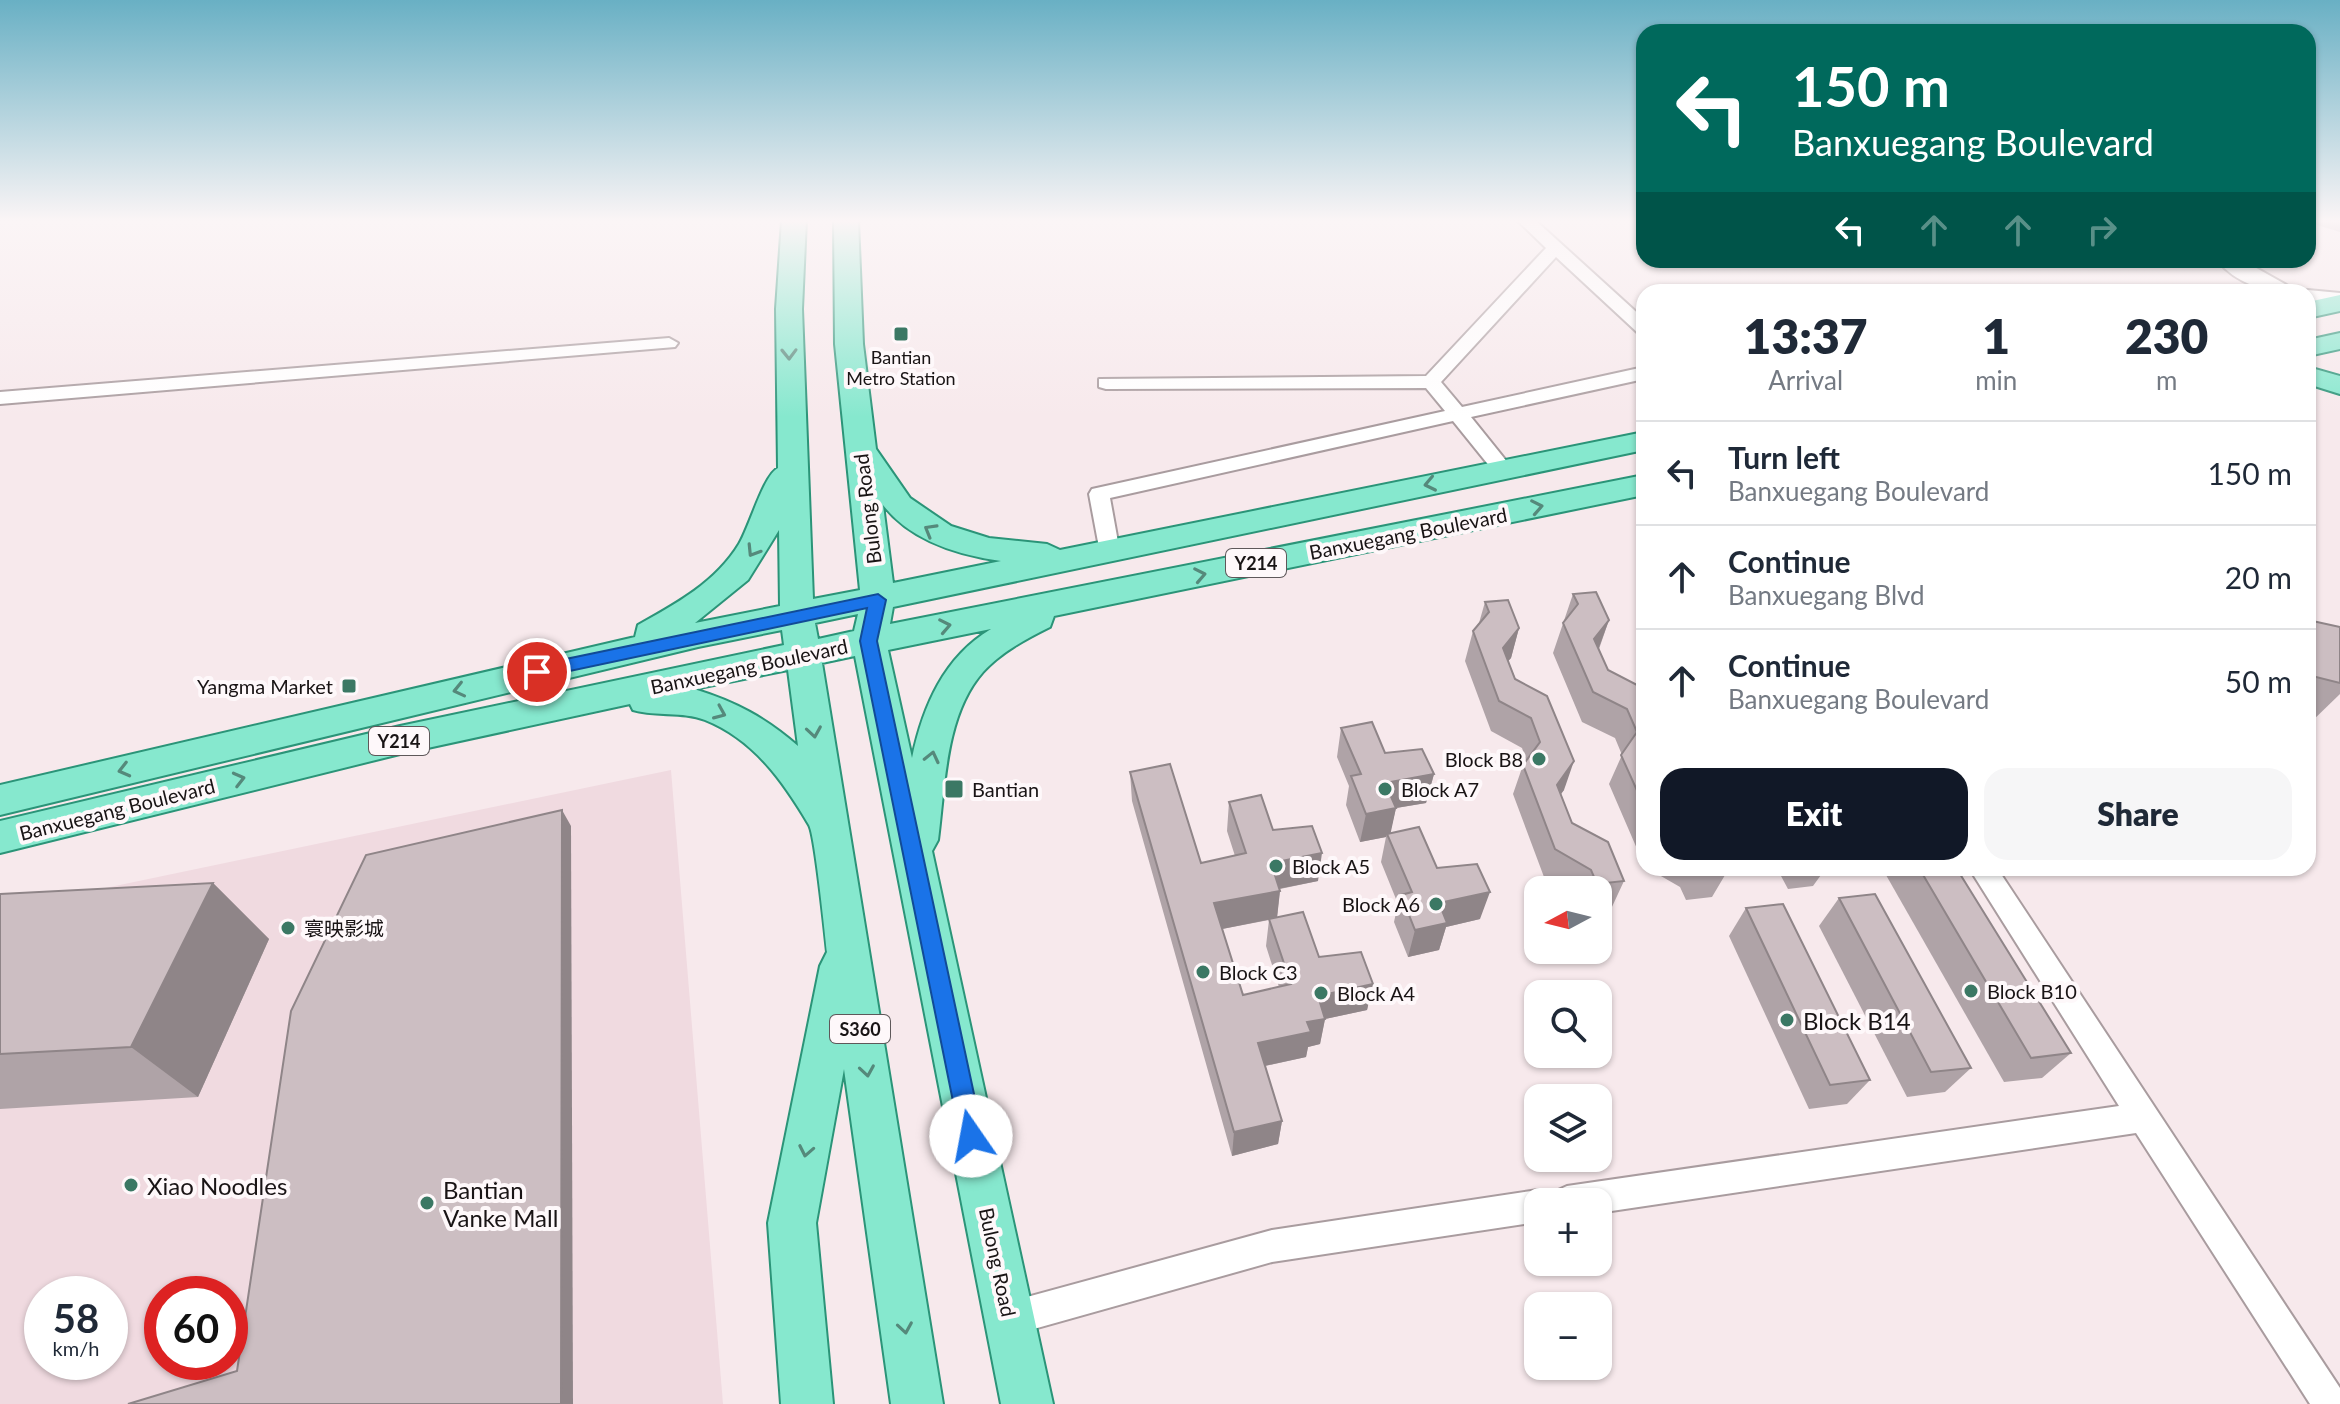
<!DOCTYPE html>
<html lang="en">
<head>
<meta charset="utf-8">
<style>
  body { margin:0; font-family:Lato,"Noto Sans SC",sans-serif; background:#f6f6f7; color:#1f2937; height:100vh; display:flex; flex-direction:column; font-size:30px; white-space:nowrap }
  * { box-sizing:border-box; margin:0 }
  p { font-size:26px; color:#747a83 }
  .icon { flex:none; width:44px; height:44px; fill:none; stroke:currentColor; stroke-width:2; stroke-linecap:round; stroke-linejoin:round }
  .map { position:relative; flex:1; overflow:hidden }
  .drawer { position:absolute; left:1636px; top:284px; width:680px; height:592px; display:flex; flex-direction:column; background:#fff; border-radius:24px; box-shadow:0 2px 6px #0004 }
  .drawer>* { flex:none }
  .banner { position:absolute; left:1636px; top:24px; width:680px; height:244px; border-radius:24px; box-shadow:0 2px 6px #0004; background:#00695c; color:#fff; overflow:hidden }
  .needle { width:52px; rotate:263deg }
  .controls { position:absolute; left:1524px; top:876px; display:grid; gap:16px }
  .controls a { display:grid; place-items:center; width:88px; height:88px; border-radius:16px; background:#fff; box-shadow:0 2px 6px #0004; font-size:40px }
  .speed { position:absolute; left:24px; top:1276px; display:flex; gap:16px; font-size:40px; font-weight:700; text-align:center }
  .speed>* { display:grid; place-content:center; width:104px; height:104px; border-radius:50%; background:#fff; box-shadow:0 2px 6px #0004; line-height:1 }
  .speed small { font-size:20px; font-weight:400 }
  .speed .limit { border:12px solid #d22; background:#fff; color:#111 }
  .pin { position:absolute; display:grid; place-items:center; width:68px; height:68px; color:#fff; margin:-34px; border:4px solid #fff; border-radius:50%; box-shadow:0 2px 8px #0007 }
  .me { position:absolute; width:88px; margin:-44px; rotate:348deg; stroke-linejoin:round; filter:drop-shadow(0 0 6px #0008) }
  .turn { display:flex; align-items:center; gap:28px; height:168px; padding:0 24px; font-size:36px }
  .turn .icon { width:104px; height:104px; stroke-width:2.5 }
  .turn b { display:block; font-size:56px; line-height:68px }
  .lanes { display:flex; align-items:center; height:76px; padding:0 24px; background:#0003; justify-content:center; gap:40px; direction:ltr }
  .lanes .off { opacity:.35 }
  .eta { display:flex; justify-content:space-evenly; align-items:center; height:136px; text-align:center }
  .eta b { font-size:48px; font-weight:800; line-height:56px }
  .cta { display:flex; gap:16px; margin-top:auto; padding:16px 24px }
  .cta a { flex:1; height:92px; border-radius:24px; background:#111827; color:#fff; font-size:32px; font-weight:800; line-height:92px; text-align:center }
  .cta a+a { background:#f6f6f7; color:#1f2937 }
  ul { padding:0; list-style:none }
  li { display:flex; align-items:center; gap:24px; height:104px; padding:0 24px; border-top:2px solid #e0e1e3 }
  li div { flex:1 }
  li b { display:block; font-size:30px }
  li em { font-style:normal }
  .map>svg:first-child { display:block }
</style>
</head>
<body>
<div class="map">
<svg width="2340" height="1404" viewBox="0 0 2340 1404">
  <rect width="100%" height="100%" fill="#f7e9ec"/>
  <path fill="#f0dae0" fill-rule="evenodd" d="M 671,770 L 723,1404 L 0,1404 L 0,910 ZM 42,1294 L 110,1294 L 110,1362 L 42,1362 ZM 162,1294 L 230,1294 L 230,1362 L 162,1362 Z"/>
  <g fill="none" stroke-linecap="round" stroke-linejoin="round">
    <defs>
      <g id="minor">
        <path d="M 1517,220 L 1535,220 L 1644,319 L 1644,334 L 1638,333 L 1556,257 L 1441,382 L 1462,407 L 1644,367 L 1644,379 L 1471,417 L 1512,468 L 1502,474 L 1495,473 L 1453,421 L 1110,498 L 1120,553 L 1109,560 L 1101,558 L 1089,494 L 1092,489 L 1445,411 L 1426,388 L 1106,389 L 1099,387 L 1099,379 L 1426,376 L 1546,248 Z"/>
        <path d="M 669,338 L 678,343 L 675,347 L 0,404 L 0,392 Z"/>
        <path d="M 1969,868 L 1997,868 L 2340,1388 L 2340,1404 L 2310,1404 L 2136,1133 L 1598,1213 L 1598,1202 L 1538,1202 L 1538,1222 L 1272,1262 L 1009,1336 L 997,1331 L 992,1319 L 997,1307 L 1009,1302 L 1272,1230 L 1538,1190 L 1549,1195 L 1552,1200 L 1556,1191 L 1567,1186 L 2119,1106 Z"/>
      </g>
      <g id="tertiary">
        <path d="M 2217,260 L 2242,260 L 2299,292 C 2268,292 2238,286 2217,260 Z"/>
        <path d="M 2308,290 L 2340,293 L 2340,307 L 2308,304 L 2308,292 L 2302,292 Z"/>
      </g>
      <g id="primary">
        <path d="M 782,220 L 806,220 L 802,309 L 813,599 L 860,590 L 835,344 L 834,220 L 858,220 L 863,344 L 876,449 L 910,498 L 951,526 L 989,538 L 1047,544 L 1060,550 L 1644,432 L 1644,450 L 893,607 L 890,624 L 1644,475 L 1644,495 L 1054,616 L 1050,627 C 1026,639 1001,652 983,672 C 945,715 945,787 938,840 L 932,851 L 1053,1404 L 1001,1404 L 855,656 L 822,663 L 943,1404 L 891,1404 L 844,1069 L 816,1223 L 833,1404 L 781,1404 L 768,1223 L 820,966 L 827,952 C 825,934 815,835 809,825 C 784,783 755,740 705,720 C 682,711 657,717 633,710 L 630,704 L 400,754 L 0,853 L 0,821 L 400,726 L 784,645 L 782,630 L 698,647 L 0,815 L 0,785 L 635,637 L 638,625 C 676,604 716,582 739,544 C 749,528 764,474 778,468 L 776,309 ZM 883,505 C 911,541 958,555 1001,561 L 893,583 ZM 779,530 L 780,606 L 695,623 L 748,580 ZM 858,614 L 854,631 L 818,639 L 815,623 ZM 991,629 C 944,657 923,706 912,758 L 888,650 ZM 788,670 L 798,746 C 766,718 736,702 694,689 Z"/>
        <path d="M 2340,295 L 2340,311 L 2308,318 L 2308,302 Z"/>
        <path d="M 2340,333 L 2340,349 L 2308,356 L 2308,340 Z"/>
        <path d="M 2308,367 L 2340,376 L 2340,394 L 2308,384 Z"/>
      </g>
    </defs>
    <use href="#minor" stroke="#a99c9f" stroke-width="4"/>
    <use href="#tertiary" stroke="#a99c9f" stroke-width="4"/>
    <use href="#primary" stroke="#2b9478" stroke-width="4"/>
    <use href="#minor" fill="#fff" fill-rule="evenodd"/>
    <use href="#tertiary" fill="#fff" fill-rule="evenodd"/>
    <use href="#primary" fill="#86e8ce" fill-rule="evenodd"/>
  </g>
  <g fill="#afa3a7" fill-rule="evenodd">
    <path d="M 2317,220 L 2340,220 L 2340,232 L 2314,224 Z"/>
    <path d="M 1573,594 L 1609,620 L 1599,649 L 1608,670 L 1644,693 L 1644,865 L 1609,784 L 1622,755 L 1615,738 L 1582,722 L 1553,653 Z"/>
    <path d="M 1485,602 L 1519,628 L 1511,658 L 1508,661 L 1564,790 L 1561,794 L 1572,823 L 1624,881 L 1611,909 L 1598,910 L 1598,890 L 1566,890 L 1544,877 L 1513,794 L 1523,765 L 1526,760 L 1522,748 L 1491,731 L 1465,661 L 1473,631 L 1479,623 Z"/>
    <path d="M 2308,620 L 2340,627 L 2340,694 L 2308,725 Z"/>
    <path d="M 1644,637 L 1644,652 L 1641,645 Z"/>
    <path d="M 1341,728 L 1385,753 L 1434,774 L 1426,803 L 1396,808 L 1390,833 L 1437,868 L 1480,919 L 1446,927 L 1439,950 L 1408,957 L 1394,922 L 1398,904 L 1381,862 L 1386,837 L 1360,842 L 1346,805 L 1349,786 L 1337,757 Z"/>
    <path d="M 1130,772 L 1201,863 L 1235,856 L 1227,831 L 1229,802 L 1273,830 L 1318,881 L 1280,889 L 1277,917 L 1319,957 L 1373,984 L 1367,1010 L 1325,1019 L 1320,1044 L 1308,1047 L 1306,1057 L 1265,1066 L 1282,1121 L 1278,1144 L 1232,1156 L 1132,801 ZM 1269,920 L 1266,946 L 1279,987 L 1243,995 L 1222,929 Z"/>
    <path d="M 1647,868 L 1728,868 L 1728,870 L 1712,897 L 1686,900 L 1680,887 Z"/>
    <path d="M 1766,868 L 1826,868 L 1813,886 L 1788,889 L 1781,876 Z"/>
    <path d="M 1882,868 L 1947,868 L 2071,1053 L 2042,1078 L 2004,1082 Z"/>
    <path d="M 213,883 L 269,939 L 198,1097 L 0,1109 L 0,894 Z"/>
    <path d="M 1839,898 L 1971,1068 L 1945,1092 L 1907,1097 L 1819,926 Z"/>
    <path d="M 1746,908 L 1870,1080 L 1847,1104 L 1809,1109 L 1729,936 Z"/>
  </g>
  <g fill="#8f8588">
    <path d="M 1609,620 L 1598,650 L 1594,639 Z"/>
    <path d="M 1519,628 L 1511,658 L 1494,677 L 1503,648 Z"/>
    <path d="M 1574,761 L 1564,790 L 1546,813 L 1557,785 Z"/>
    <path d="M 1434,774 L 1426,803 L 1396,808 L 1390,836 L 1387,834 L 1386,837 L 1360,842 L 1366,814 L 1385,783 Z"/>
    <path d="M 562,810 L 571,826 L 573,1404 L 561,1404 Z"/>
    <path d="M 1322,853 L 1318,881 L 1268,891 L 1271,863 Z"/>
    <path d="M 213,883 L 269,939 L 198,1097 L 131,1047 Z"/>
    <path d="M 1280,891 L 1277,918 L 1212,931 L 1214,903 Z"/>
    <path d="M 1490,892 L 1480,919 L 1446,927 L 1439,950 L 1408,957 L 1415,930 L 1439,903 Z"/>
    <path d="M 1373,984 L 1367,1010 L 1325,1019 L 1320,1044 L 1308,1047 L 1306,1057 L 1255,1068 L 1258,1043 L 1307,1022 L 1318,996 Z"/>
    <path d="M 1282,1121 L 1278,1144 L 1232,1156 L 1234,1132 Z"/>
  </g>
  <g fill="#ccbec2" stroke="#8f8588" stroke-width="2">
    <path d="M 1596,592 L 1609,620 L 1594,639 L 1608,670 L 1641,687 L 1644,693 L 1644,806 L 1621,755 L 1637,732 L 1627,709 L 1593,692 L 1563,623 L 1578,604 L 1573,594 Z"/>
    <path d="M 1508,600 L 1519,628 L 1503,648 L 1515,679 L 1547,696 L 1574,761 L 1557,785 L 1572,823 L 1608,842 L 1624,881 L 1597,884 L 1591,870 L 1555,849 L 1523,765 L 1540,742 L 1531,718 L 1499,701 L 1473,631 L 1489,612 L 1485,602 Z"/>
    <path d="M 2308,620 L 2340,627 L 2340,683 L 2308,675 Z"/>
    <path d="M 1372,722 L 1385,753 L 1422,749 L 1434,774 L 1385,783 L 1396,808 L 1366,814 L 1351,776 L 1361,774 L 1341,728 Z"/>
    <path d="M 1170,764 L 1201,863 L 1246,853 L 1229,802 L 1261,795 L 1273,830 L 1312,826 L 1322,853 L 1271,863 L 1280,891 L 1214,903 L 1243,995 L 1291,984 L 1269,919 L 1303,912 L 1319,957 L 1361,952 L 1373,984 L 1318,996 L 1325,1019 L 1307,1022 L 1311,1032 L 1258,1043 L 1282,1121 L 1234,1132 L 1130,772 Z"/>
    <path d="M 562,810 L 561,1404 L 128,1404 L 237,1371 L 291,1011 L 366,855 Z"/>
    <path d="M 1419,827 L 1437,868 L 1477,864 L 1490,892 L 1439,903 L 1447,923 L 1415,930 L 1401,895 L 1412,892 L 1387,834 Z"/>
    <path d="M 1700,868 L 1728,868 L 1728,870 L 1702,873 Z"/>
    <path d="M 1919,868 L 1947,868 L 1951,874 L 1960,874 L 2071,1053 L 2031,1058 Z"/>
    <path d="M 213,883 L 131,1047 L 0,1054 L 0,894 Z"/>
    <path d="M 1875,894 L 1971,1068 L 1931,1072 L 1839,898 Z"/>
    <path d="M 1783,904 L 1870,1080 L 1830,1085 L 1746,908 Z"/>
  </g>
  <defs><path id="oneway-chevron" d="M-2-3.5L2.5 0L-2 3.5" fill="none" stroke-width="1.6" stroke-linecap="round" stroke-linejoin="round" transform="scale(2)"/></defs>
  <g stroke="#55897b">
    <use href="#oneway-chevron" transform="translate(789 354) rotate(89)"/>
    <use href="#oneway-chevron" transform="translate(1430 484) rotate(168)"/>
    <use href="#oneway-chevron" transform="translate(1537 507) rotate(-11)"/>
    <use href="#oneway-chevron" transform="translate(930 530) rotate(-150)"/>
    <use href="#oneway-chevron" transform="translate(753 551) rotate(122)"/>
    <use href="#oneway-chevron" transform="translate(1200 575) rotate(-11)"/>
    <use href="#oneway-chevron" transform="translate(945 626) rotate(-11)"/>
    <use href="#oneway-chevron" transform="translate(459 690) rotate(167)"/>
    <use href="#oneway-chevron" transform="translate(720 713) rotate(23)"/>
    <use href="#oneway-chevron" transform="translate(814 732) rotate(81)"/>
    <use href="#oneway-chevron" transform="translate(932 757) rotate(-77)"/>
    <use href="#oneway-chevron" transform="translate(124 770) rotate(166)"/>
    <use href="#oneway-chevron" transform="translate(239 779) rotate(-14)"/>
    <use href="#oneway-chevron" transform="translate(867 1071) rotate(81)"/>
    <use href="#oneway-chevron" transform="translate(806 1151) rotate(101)"/>
    <use href="#oneway-chevron" transform="translate(905 1328) rotate(81)"/>
  </g>
  <linearGradient id="sky" x2="0" y2="1"><stop stop-color="#69b0c4"/><stop offset="0.53" stop-color="#fbf5f6"/><stop offset="1" stop-color="#fbf5f6" stop-opacity="0"/></linearGradient>
  <rect width="2340" height="417" fill="url(#sky)"/>
  <path fill="#1a73e8" stroke="#114b97" stroke-width="2" d="M 878,594 L 886,600 L 877,641 L 983,1136 L 980,1144 L 971,1147 L 963,1144 L 960,1136 L 860,641 L 867,608 L 537,678 L 528,672 L 537,665 Z"/>
  <g fill="#3b7864" stroke="#fef8fa" stroke-width="3">
    <rect x="893" y="326" width="16" height="16" rx="4"/>
    <rect x="341" y="678" width="16" height="16" rx="4"/>
    <circle cx="1539" cy="759" r="8"/>
    <rect x="944" y="779" width="20" height="20" rx="4"/>
    <circle cx="1385" cy="789" r="8"/>
    <circle cx="1276" cy="866" r="8"/>
    <circle cx="1436" cy="904" r="8"/>
    <circle cx="288" cy="928" r="8"/>
    <circle cx="1203" cy="972" r="8"/>
    <circle cx="1971" cy="991" r="8"/>
    <circle cx="1321" cy="993" r="8"/>
    <circle cx="1787" cy="1020" r="8"/>
    <circle cx="131" cy="1185" r="8"/>
    <circle cx="427" cy="1203" r="8"/>
  </g>
  <g text-anchor="middle" dominant-baseline="central" stroke-width="8" stroke-linejoin="round" paint-order="stroke">
    <g font-size="18" fill="#191415" stroke="#fef8fa">
      <text x="901" y="357">Bantian<tspan x="901" dy="21">Metro Station</tspan></text>
    </g>
    <g fill="#fef8fa" stroke="#5e585a" stroke-width="2">
      <rect x="1226" y="549" width="60" height="28" rx="6"/>
      <rect x="369" y="727" width="60" height="28" rx="6"/>
      <rect x="830" y="1015" width="60" height="28" rx="6"/>
    </g>
    <g font-size="18" font-weight="bold" fill="#191415">
      <text x="1256" y="563">Y214</text>
      <text x="399" y="741">Y214</text>
      <text x="860" y="1029">S360</text>
    </g>
    <g font-size="20" fill="#191415" stroke="#fef8fa">
      <text transform="translate(867 509) rotate(-97)">Bulong Road</text>
      <text transform="translate(1408 533) rotate(-11)">Banxuegang Boulevard</text>
      <text transform="translate(749 666) rotate(-12)">Banxuegang Boulevard</text>
      <text transform="translate(117 809) rotate(-14)">Banxuegang Boulevard</text>
      <text transform="translate(998 1262) rotate(78)">Bulong Road</text>
    </g>
    <g font-size="20" fill="#191415" stroke="#fef8fa" text-anchor="start">
      <text x="333" y="686" text-anchor="end">Yangma Market</text>
      <text x="1523" y="759" text-anchor="end">Block B8</text>
      <text x="972" y="789">Bantian</text>
      <text x="1401" y="789">Block A7</text>
      <text x="1292" y="866">Block A5</text>
      <text x="1420" y="904" text-anchor="end">Block A6</text>
      <text x="304" y="928">寰映影城</text>
      <text x="1219" y="972">Block C3</text>
      <text x="1987" y="991">Block B10</text>
      <text x="1337" y="993">Block A4</text>
    </g>
    <g font-size="24" fill="#191415" stroke="#fef8fa" text-anchor="start">
      <text x="1803" y="1020">Block B14</text>
      <text x="147" y="1185">Xiao Noodles</text>
      <text x="443" y="1189">Bantian<tspan x="443" dy="28">Vanke Mall</tspan></text>
    </g>
  </g>
</svg>
<div class="controls">
<a><svg class="needle" viewBox="-14 -14 28 28"><path d="M0-13l5 13h-10z" fill="#e53935"/><path d="M0 13l5-13h-10z" fill="#747a83"/></svg></a>
<a><svg class="icon" aria-label="search" viewBox="0 0 24 24"><circle cx="10" cy="10" r="6"/><path d="M15 15l6 6"/></svg></a>
<a><svg class="icon" aria-label="layers" viewBox="0 0 24 24"><path d="M12 4l9 5-9 5-9-5zM3 14l9 5 9-5"/></svg></a>
<a>+</a>
<a>−</a>
</div>
<div class="speed"><div>58<small>km/h</small></div><div class="limit">60</div></div>
<div class="pin" style="left:537px;top:672px;background:#d93025"><svg class="icon" aria-label="arrive" viewBox="0 0 24 24"><path d="M6 21V4h12l-3 4 3 4H6"/></svg></div>
<svg class="me" style="left:971px;top:1136px" viewBox="-20 -20 40 40"><circle r="19" fill="#fff"/><path d="M0-13L10 11 0 6-10 11z" fill="#1a73e8"/></svg>
<div class="banner">
<div class="turn"><svg class="icon" aria-label="left" viewBox="0 0 24 24"><path d="M17 20v-9H6M10 6l-5 5 5 5"/></svg><div><b>150 m</b>Banxuegang Boulevard</div></div>
<div class="lanes"><svg class="icon" aria-label="left" viewBox="0 0 24 24"><path d="M17 20v-9H6M10 6l-5 5 5 5"/></svg><svg class="icon off" aria-label="ahead" viewBox="0 0 24 24"><path d="M12 20V5M6 11l6-6 6 6"/></svg><svg class="icon off" aria-label="ahead" viewBox="0 0 24 24"><path d="M12 20V5M6 11l6-6 6 6"/></svg><svg class="icon off" aria-label="right" viewBox="0 0 24 24"><path d="M7 20v-9h11M14 6l5 5-5 5"/></svg></div>
</div>
<section class="drawer">
<div class="eta">
<div><b>13:37</b><p>Arrival</p></div>
<div><b>1</b><p>min</p></div>
<div><b>230</b><p>m</p></div>
</div>
<ul>
<li><svg class="icon" aria-label="left" viewBox="0 0 24 24"><path d="M17 20v-9H6M10 6l-5 5 5 5"/></svg><div><b>Turn left</b><p>Banxuegang Boulevard</p></div><em>150 m</em></li>
<li><svg class="icon" aria-label="ahead" viewBox="0 0 24 24"><path d="M12 20V5M6 11l6-6 6 6"/></svg><div><b>Continue</b><p>Banxuegang Blvd</p></div><em>20 m</em></li>
<li><svg class="icon" aria-label="ahead" viewBox="0 0 24 24"><path d="M12 20V5M6 11l6-6 6 6"/></svg><div><b>Continue</b><p>Banxuegang Boulevard</p></div><em>50 m</em></li>
</ul>
<div class="cta"><a>Exit</a><a>Share</a></div>
</section>
</div>
</body>
</html>
